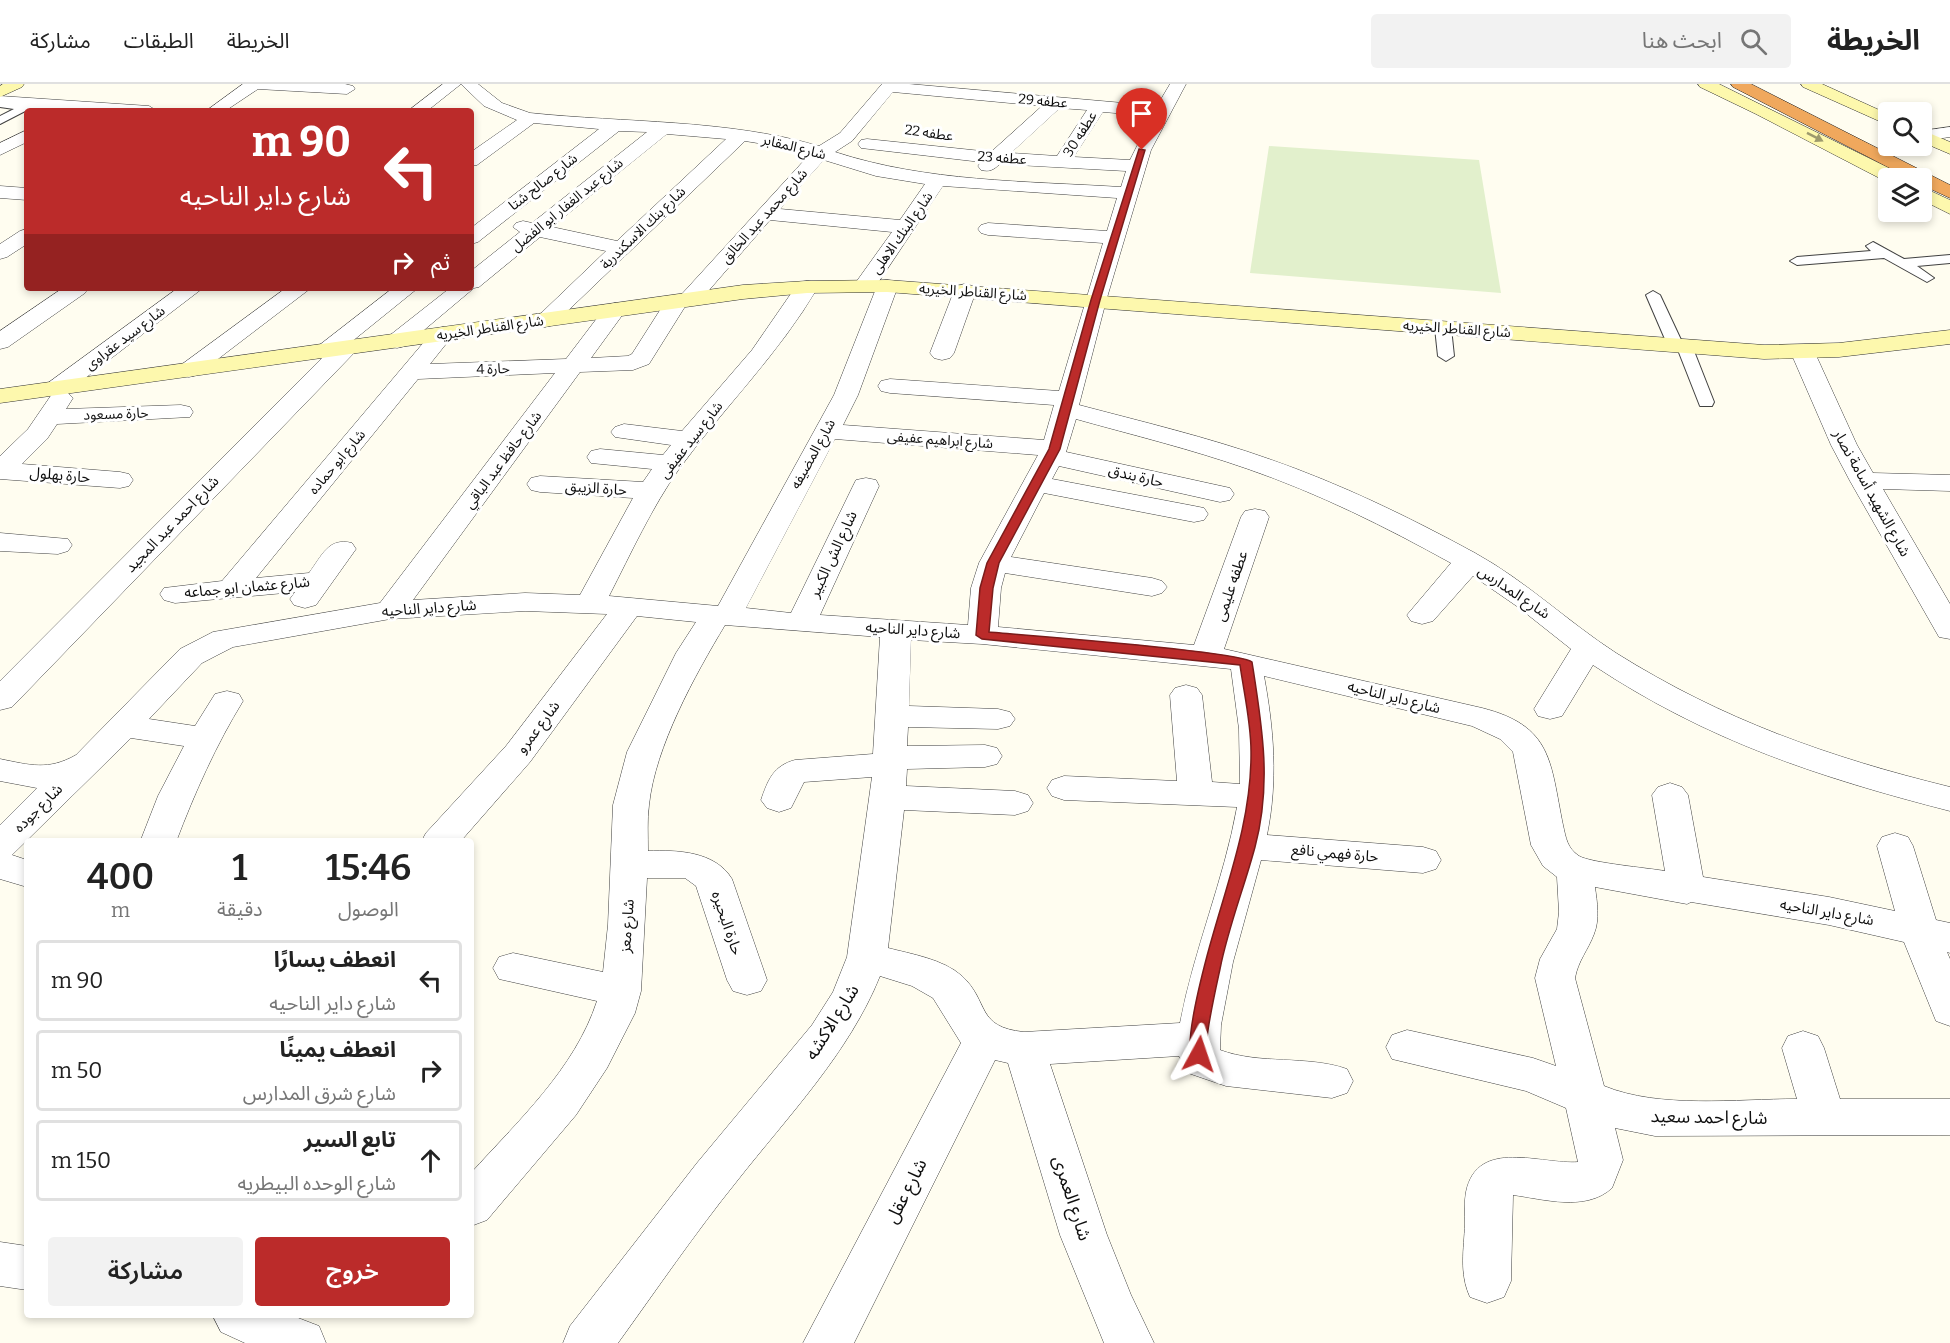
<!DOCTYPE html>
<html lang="ar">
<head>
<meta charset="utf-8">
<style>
  body { margin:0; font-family:Bitter,"Noto Sans Arabic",serif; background:#f2f2f2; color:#222; direction:rtl; height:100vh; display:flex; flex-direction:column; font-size:22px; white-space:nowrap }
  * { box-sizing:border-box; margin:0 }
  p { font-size:20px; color:#767676 }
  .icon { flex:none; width:33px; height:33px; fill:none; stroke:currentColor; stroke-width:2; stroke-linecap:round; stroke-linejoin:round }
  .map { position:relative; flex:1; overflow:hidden; direction:ltr }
  .side { position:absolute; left:24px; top:754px; width:450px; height:480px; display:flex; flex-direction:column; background:#fff; border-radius:6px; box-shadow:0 3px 9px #0003; direction:rtl }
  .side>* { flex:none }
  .guide { position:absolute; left:24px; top:24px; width:450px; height:183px; border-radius:6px; box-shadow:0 3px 9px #0003; direction:rtl; background:#bb2b2a; color:#fff; overflow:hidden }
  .controls { position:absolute; left:1878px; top:18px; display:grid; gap:12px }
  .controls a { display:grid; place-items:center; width:54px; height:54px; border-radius:6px; background:#fff; box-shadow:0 3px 9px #0003; font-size:30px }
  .pin { position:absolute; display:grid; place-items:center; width:51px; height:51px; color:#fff; margin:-62px -26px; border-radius:50% 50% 50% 0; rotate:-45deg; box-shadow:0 0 6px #0007 }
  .pin .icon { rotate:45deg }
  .me { position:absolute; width:66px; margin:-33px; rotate:5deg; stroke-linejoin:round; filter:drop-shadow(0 0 4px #0008) }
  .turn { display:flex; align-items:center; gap:21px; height:126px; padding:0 24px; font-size:27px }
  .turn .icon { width:78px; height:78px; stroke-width:2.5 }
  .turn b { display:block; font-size:42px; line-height:51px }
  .then { display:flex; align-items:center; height:57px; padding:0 24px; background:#0003; gap:12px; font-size:22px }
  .eta { display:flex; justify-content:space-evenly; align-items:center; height:102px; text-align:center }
  .eta b { font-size:36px; font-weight:600; line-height:42px }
  .action { display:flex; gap:12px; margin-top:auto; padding:12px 24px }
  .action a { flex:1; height:69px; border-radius:6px; background:#bb2b2a; color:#fff; font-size:24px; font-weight:600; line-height:69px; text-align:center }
  .action a+a { background:#f2f2f2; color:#222 }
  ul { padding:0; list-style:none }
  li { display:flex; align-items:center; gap:18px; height:81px; margin:0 12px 9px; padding:0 12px; border:3px solid #e0e0e0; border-radius:6px }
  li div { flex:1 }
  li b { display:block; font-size:22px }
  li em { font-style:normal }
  header { display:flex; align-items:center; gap:36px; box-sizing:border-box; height:84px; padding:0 30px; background:#fff; border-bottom:2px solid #e0e0e0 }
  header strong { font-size:28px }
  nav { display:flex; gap:33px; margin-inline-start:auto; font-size:21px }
  .search { width:420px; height:54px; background:#f2f2f2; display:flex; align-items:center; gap:15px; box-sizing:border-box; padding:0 21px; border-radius:6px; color:#767676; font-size:22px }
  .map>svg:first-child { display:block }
</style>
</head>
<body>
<header>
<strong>الخريطة</strong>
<div class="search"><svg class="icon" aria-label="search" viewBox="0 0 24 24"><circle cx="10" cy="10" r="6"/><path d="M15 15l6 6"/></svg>ابحث هنا</div>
<nav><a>الخريطة</a><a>الطبقات</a><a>مشاركة</a></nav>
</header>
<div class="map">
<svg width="1950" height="1259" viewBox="0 0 1950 1259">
  <rect width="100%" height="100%" fill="#fffdf0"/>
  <path fill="#e2f0cc" d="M 1269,62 L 1479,76 L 1501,209 L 1250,189 Z"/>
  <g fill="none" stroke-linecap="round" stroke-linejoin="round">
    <defs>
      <g id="lane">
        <path d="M 0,17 L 27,20 L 33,23 L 0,40 L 0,32 L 14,25 L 0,23 Z"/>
        <path d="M 1873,158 L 1904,175 L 1950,171 L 1950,179 L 1917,182 L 1934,194 L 1927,198 L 1884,174 L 1797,181 L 1790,177 L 1797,173 L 1871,167 L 1866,162 Z"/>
        <path d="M 1653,207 L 1660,211 L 1682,258 L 1690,259 L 1692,262 L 1714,318 L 1712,322 L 1700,322 L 1678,266 L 1670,265 L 1668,262 L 1646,211 Z"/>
        <path d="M 1443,239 L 1451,244 L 1454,272 L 1446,277 L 1438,272 L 1435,244 Z"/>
      </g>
      <g id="street">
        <path d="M 243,0 L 345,0 L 353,2 L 355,5 L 347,10 L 258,5 L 225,27 L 206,27 Z"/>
        <path d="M 443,0 L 478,0 L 502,19 L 530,29 C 626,39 726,35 819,62 L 840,49 L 882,0 L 909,0 L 1157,22 L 1170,0 L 1186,0 L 1151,66 L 1106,217 L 1079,321 C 1143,338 1207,353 1269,375 C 1341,400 1409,433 1475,469 C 1526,497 1568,538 1616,569 C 1723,636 1828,673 1950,703 L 1950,727 C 1818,693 1708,657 1593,581 L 1562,632 L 1550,635 L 1538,632 L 1534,625 L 1571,565 L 1518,523 L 1473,492 L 1433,537 L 1422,540 L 1411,537 L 1407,531 L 1451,479 C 1386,443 1318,409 1248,385 C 1191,365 1133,351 1076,335 L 1066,368 L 1230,404 L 1234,410 L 1230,416 L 1220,418 L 1059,382 L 1052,395 L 1194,422 L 1204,424 L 1208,430 L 1204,436 L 1194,438 L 1044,409 L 1011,473 L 1152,494 L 1162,497 L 1167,503 L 1162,509 L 1152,512 L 1005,489 L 1001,504 L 998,543 L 1194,561 L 1241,433 L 1245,427 L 1255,425 L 1265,427 L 1269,433 L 1224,565 L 1482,624 C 1553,642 1550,678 1563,741 C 1566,754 1567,764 1579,772 C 1591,779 1648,784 1665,787 L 1652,711 L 1658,703 L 1670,699 L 1682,703 L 1688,711 L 1703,793 L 1829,813 L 1895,827 L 1877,762 L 1882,753 L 1895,749 L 1908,753 L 1913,762 L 1936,836 L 1950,839 L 1950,869 L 1947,868 L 1950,875 L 1950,942 L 1936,937 L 1904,858 L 1829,841 L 1691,818 L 1687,820 L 1595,803 C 1597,818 1600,835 1594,850 C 1588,866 1578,877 1575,894 L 1604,1002 C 1660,1025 1736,1015 1797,1015 L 1782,964 L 1788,952 L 1803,947 L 1818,952 L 1824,964 L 1840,1015 L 1950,1015 L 1950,1051 L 1655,1052 L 1615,1044 L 1623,1076 L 1612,1104 C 1586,1128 1543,1115 1513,1111 L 1511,1197 L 1504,1213 L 1487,1219 L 1470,1213 C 1459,1189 1464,1165 1465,1140 C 1465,1130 1464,1118 1466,1108 C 1477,1053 1542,1081 1578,1078 L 1566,1024 L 1526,1007 L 1392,975 L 1386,963 L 1392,951 L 1407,946 L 1533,974 L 1556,982 L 1535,894 L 1540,875 L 1557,845 L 1559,828 L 1557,793 L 1543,782 L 1531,761 L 1513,668 L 1500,655 L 1472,642 L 1264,592 C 1274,646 1278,697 1267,751 L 1423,763 L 1436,767 L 1441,776 L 1436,785 L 1423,789 L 1261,776 L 1233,878 L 1221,941 L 1220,966 C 1260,981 1307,971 1347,985 L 1353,997 L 1347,1009 L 1332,1014 L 1226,1002 L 1188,989 L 1179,972 L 1050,980 L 1107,1151 L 1131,1211 L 1154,1259 L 1104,1259 L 1060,1151 L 1008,979 L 995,976 L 854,1259 L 803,1259 L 961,959 L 933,914 L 912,902 L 880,892 C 849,969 788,1032 737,1097 C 695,1149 657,1205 618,1259 L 563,1259 L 570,1242 L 697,1079 L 812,941 L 833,908 L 847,873 L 872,693 L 804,698 L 791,724 L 779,728 L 767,724 L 761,716 C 768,696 773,682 795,676 L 873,670 L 880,553 L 725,541 C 695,591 655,663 649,721 C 647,736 648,752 648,767 C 677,766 715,767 732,795 L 767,896 L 761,907 L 747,911 L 733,907 L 727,896 L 696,802 L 685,794 L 647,794 L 641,907 L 635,929 L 607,984 L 576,1031 L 487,1136 L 471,1142 L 471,1089 C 517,1038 575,985 597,917 L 499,895 L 493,884 L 499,873 L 513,869 L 603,888 L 608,841 L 613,721 L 627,668 L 676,569 L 696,538 L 637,532 L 530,678 L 460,758 L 421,758 L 426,749 L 506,662 L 607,530 L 525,527 L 390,535 L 233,563 L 202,579 L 149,635 L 195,642 L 215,610 L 227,607 L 239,610 L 243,617 C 216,661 195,708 176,758 L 140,758 L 158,712 L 184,662 L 131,654 L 12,771 L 27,776 L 27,803 L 0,795 L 0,741 L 37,704 L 0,697 L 0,675 C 30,681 48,687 76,671 L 180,565 L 213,548 L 380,519 L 555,289 L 418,295 L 256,494 L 309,489 C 322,472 328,453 352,459 L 356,465 L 316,521 L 305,524 L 294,521 L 290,515 L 295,508 L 175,519 L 164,516 L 160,510 L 164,504 L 222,497 L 435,245 L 443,243 L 451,245 L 454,250 L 430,280 L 566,275 L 607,221 L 615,219 L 623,221 L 626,226 L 591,274 L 628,272 L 632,270 L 669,212 L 681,211 L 809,71 L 782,63 L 745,57 L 553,241 L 545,243 L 537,241 L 534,236 L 606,167 L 540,153 L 479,203 L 474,204 L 405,262 L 397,264 L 389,262 L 385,257 L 389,252 L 450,204 L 471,204 L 471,187 L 520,148 L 513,143 L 516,139 L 523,137 L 532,139 L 647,48 L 619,47 L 478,158 L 471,160 L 471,144 L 599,45 L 534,39 L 477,81 L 471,82 L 471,68 L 517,36 L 484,22 L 461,0 L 427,27 L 408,27 ZM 893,8 L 1042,22 L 991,68 L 867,55 L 861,56 L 858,60 L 861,64 L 981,78 L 978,82 L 981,86 C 990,88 993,86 1000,80 L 1126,87 L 1121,103 C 1025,97 927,98 835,68 L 852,57 ZM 1060,24 L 1087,26 L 1057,72 L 1011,69 ZM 1103,28 L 1152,32 L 1130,76 L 1074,73 ZM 667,50 L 726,55 L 617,157 L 552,143 ZM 824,76 L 876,92 L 925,100 L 900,136 L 780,125 ZM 943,102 L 1117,114 L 1107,147 L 988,139 L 981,141 L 978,145 L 981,149 L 988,151 L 1103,159 L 1059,307 L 890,295 L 881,297 L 878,302 L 881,307 L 890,309 L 1054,321 L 1044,356 L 843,341 L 858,311 L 898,202 L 895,197 L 887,196 L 879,197 L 834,311 L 718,522 L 609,512 C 631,469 652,423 679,385 C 724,323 779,270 818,203 L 815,198 L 807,197 L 799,198 L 752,266 L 682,347 L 624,340 L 615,343 L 611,348 L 615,353 L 671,361 L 663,371 L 600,365 L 591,367 L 587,373 L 591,379 L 652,385 L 643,398 L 540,392 L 531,394 L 527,400 L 531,406 L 540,408 L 633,414 L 580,511 L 525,509 L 413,516 L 580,288 L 633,286 L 649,280 L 686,221 L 697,220 L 770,136 L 892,148 L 854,201 L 857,206 L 865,207 L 873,206 ZM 835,355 L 1038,371 L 979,479 L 971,504 L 968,541 L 820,531 L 879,402 L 876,396 L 866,394 L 856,396 L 853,402 L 791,529 L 746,524 ZM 911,556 L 982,560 L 1231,585 L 1239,645 L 1240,700 L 1212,698 L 1202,611 L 1197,604 L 1186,601 L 1175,604 L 1170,611 L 1177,697 L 1064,692 L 1052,696 L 1047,704 L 1052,712 L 1064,716 L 1237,723 C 1224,796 1194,865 1180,939 L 1024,948 C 975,943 990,918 962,892 C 943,875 911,870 888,864 L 904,726 L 1015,731 L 1028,727 L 1033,719 L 1028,711 L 1015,707 L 906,702 L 907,685 L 985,683 L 997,680 L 1002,672 L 997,664 L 985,661 L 907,662 L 908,643 L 998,645 L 1010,642 L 1015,635 L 1010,628 L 998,625 L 909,622 Z"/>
        <path d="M 0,12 L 149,22 L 157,27 L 74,27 L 0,22 Z"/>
        <path d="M 1950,43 L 1950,53 L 1922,57 L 1922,47 Z"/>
        <path d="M 27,46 L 27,58 L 0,71 L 0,59 Z"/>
        <path d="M 0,102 L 27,104 L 27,116 L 0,114 Z"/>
        <path d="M 27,145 L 27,160 L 7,173 L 0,175 L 0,160 L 20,147 Z"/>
        <path d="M 965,200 L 973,202 L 976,207 L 954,269 L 950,274 L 942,276 L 934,274 L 930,269 L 954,207 L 957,202 Z"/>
        <path d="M 63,204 L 88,204 L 85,209 L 8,263 L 0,265 L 0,247 Z"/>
        <path d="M 178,204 L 203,204 L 67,308 L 73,314 L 66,325 L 181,321 L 190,323 L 193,328 L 190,333 L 57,340 L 47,355 L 22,380 L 120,388 L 129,390 L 133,396 L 129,402 L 120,404 L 0,395 L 0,372 L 28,345 L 52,310 L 45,304 L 48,299 Z"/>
        <path d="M 286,204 L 311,204 L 197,291 L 189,293 L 181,291 L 177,286 L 181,281 Z"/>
        <path d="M 393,204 L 418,204 L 350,259 L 357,265 L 353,270 L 12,623 L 0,626 L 0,597 L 322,274 L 317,273 L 313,268 L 317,263 Z"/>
        <path d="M 1803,262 L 1811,264 L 1815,269 L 1857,361 L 1873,389 L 1950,391 L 1950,407 L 1883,405 L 1950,520 L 1950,555 L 1939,553 L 1935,546 L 1850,397 L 1831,361 L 1791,269 L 1795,264 Z"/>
        <path d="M 0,449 L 68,455 L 72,461 L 68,467 L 58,470 L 0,467 Z"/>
        <path d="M 0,1158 L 27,1162 L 27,1206 L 0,1202 Z"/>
        <path d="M 213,1232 L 293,1232 L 319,1242 L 326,1259 L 245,1259 L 221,1248 Z"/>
      </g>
      <g id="secondary">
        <path d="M 3,0 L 24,0 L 22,3 L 0,13 L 0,2 Z"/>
        <path d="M 1698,0 L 1719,0 L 1901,90 L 1903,94 L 1888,94 L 1887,98 L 1756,30 L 1700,3 Z"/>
        <path d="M 1801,0 L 1822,0 L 1888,30 L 1888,41 L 1803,3 Z"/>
        <path d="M 1922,46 L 1950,58 L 1950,70 L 1922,58 Z"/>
        <path d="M 1922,103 L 1950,116 L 1950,130 L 1922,116 Z"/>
        <path d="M 887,196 L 1764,261 L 1839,259 L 1950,246 L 1950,260 L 1839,273 L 1764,275 L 887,208 L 807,209 L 743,215 L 0,319 L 0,305 L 743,201 L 807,197 Z"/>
      </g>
      <path id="highway" d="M 1731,0 L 1751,0 L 1950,101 L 1950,114 L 1922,101 L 1922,94 L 1909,94 L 1733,3 Z"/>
    </defs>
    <use href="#lane" stroke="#414141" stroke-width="2"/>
    <use href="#street" stroke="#414141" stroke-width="1"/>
    <use href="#secondary" stroke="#303030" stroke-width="1"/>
    <use href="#highway" stroke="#1f1f1f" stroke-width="1"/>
    <use href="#lane" fill="#fff" fill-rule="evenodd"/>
    <use href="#street" fill="#fff" fill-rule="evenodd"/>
    <use href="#secondary" fill="#fdf8ad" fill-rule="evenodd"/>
    <use href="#highway" fill="#f0a85d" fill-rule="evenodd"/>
  </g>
  <defs><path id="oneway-solid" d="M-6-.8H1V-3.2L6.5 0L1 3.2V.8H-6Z" transform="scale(1.5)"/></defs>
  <use fill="#9d9a6d" href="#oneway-solid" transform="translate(1815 53) rotate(27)"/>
  <path fill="#bb2b2a" stroke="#7a1c1b" stroke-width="1.5" d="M 1139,65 L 1145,66 L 1100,216 L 1060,365 L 999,479 L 993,504 L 989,548 C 1021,551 1241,567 1252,578 C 1262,642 1272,699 1255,763 C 1244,804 1228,844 1220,885 C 1215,908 1210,930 1207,953 C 1207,961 1209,968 1205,975 L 1199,977 L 1192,975 C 1184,959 1202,891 1207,872 C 1225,804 1252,738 1251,667 C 1251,639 1244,609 1240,581 L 982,555 L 976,551 L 980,504 L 987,479 L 1049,365 L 1091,216 Z"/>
  <g text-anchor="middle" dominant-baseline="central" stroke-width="6" stroke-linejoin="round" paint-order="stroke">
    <g font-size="14" fill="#0e0e0e" stroke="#fff">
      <text transform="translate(1043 17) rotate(5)">عطفه 29</text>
      <text transform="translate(929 49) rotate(8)">عطفه 22</text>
      <text transform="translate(1080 50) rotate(-58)">عطفه 30</text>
      <text transform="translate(794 63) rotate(14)">شارع المقابر</text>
      <text transform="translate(1002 74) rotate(4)">عطفه 23</text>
      <text transform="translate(543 98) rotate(-38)">شارع صالح شتا</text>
      <text transform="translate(567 121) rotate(-39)">شارع عبد الغفار ابو الفضل</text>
      <text transform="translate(764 132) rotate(-48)">شارع محمد عبد الخالق</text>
      <text transform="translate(643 144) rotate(-44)">شارع بنك الاسكندرية</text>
      <text transform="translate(902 149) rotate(-55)">شارع البنك الاهلى</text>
      <text transform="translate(973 208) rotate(4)">شارع القناطر الخيريه</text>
      <text transform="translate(490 244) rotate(-8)">شارع القناطر الخيريه</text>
      <text transform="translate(1457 245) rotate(4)">شارع القناطر الخيريه</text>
      <text transform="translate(125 254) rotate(-37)">شارع سيد عقراوى</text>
      <text transform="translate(493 285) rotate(-2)">حارة 4</text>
      <text transform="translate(116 330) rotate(-2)">حارة مسعود</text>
      <text transform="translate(691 356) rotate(-52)">شارع سيد عفيفى</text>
      <text transform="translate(940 356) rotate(4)">شارع ابراهيم عفيفى</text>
      <text transform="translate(813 370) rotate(-61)">شارع المضيفه</text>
      <text transform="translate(503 376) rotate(-53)">شارع حافظ عبد الباقي</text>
      <text transform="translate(337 378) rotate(-50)">شارع ابو حماده</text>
    </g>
    <g font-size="15" fill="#0e0e0e" stroke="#fff">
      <text transform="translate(60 391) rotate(5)">حارة بهلول</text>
      <text transform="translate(1136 392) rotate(13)">حارة بندق</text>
      <text transform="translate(596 404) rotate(4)">حارة الزيبق</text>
      <text transform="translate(1872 409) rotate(61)">شارع الشهيد أسامة نصار</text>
      <text transform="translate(172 440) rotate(-46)">شارع احمد عبد المجيد</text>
      <text transform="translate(833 470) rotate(-65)">شارع الش الكبير</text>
      <text transform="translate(1231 502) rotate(-71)">عطفه عليمى</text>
      <text transform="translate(247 503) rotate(-5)">شارع عثمان ابو جماعه</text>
      <text transform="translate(1514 508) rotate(34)">شارع المدارس</text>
      <text transform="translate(429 524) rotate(-4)">شارع داير الناحيه</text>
      <text transform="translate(913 546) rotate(4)">شارع داير الناحيه</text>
      <text transform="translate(1394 613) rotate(14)">شارع داير الناحيه</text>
      <text transform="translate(538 643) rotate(-53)">شارع عمرو</text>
      <text transform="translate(38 724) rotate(-45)">شارع جوده</text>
      <text transform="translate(1335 769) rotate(5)">حارة فهمي نافع</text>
      <text transform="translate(1827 828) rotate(10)">شارع داير الناحيه</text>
      <text transform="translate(727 839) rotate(71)">حارة البحيره</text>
      <text transform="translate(627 842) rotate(-86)">شارع معز</text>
    </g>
    <g font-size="18" fill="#0e0e0e" stroke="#fff">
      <text transform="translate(832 938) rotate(-58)">شارع الاكشه</text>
      <text transform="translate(1709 1033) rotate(1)">شارع احمد سعيد</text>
      <text transform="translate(906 1107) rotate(-63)">شارع عقل</text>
      <text transform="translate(1072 1114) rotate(72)">شارع العمرى</text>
    </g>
  </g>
</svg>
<div class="controls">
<a><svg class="icon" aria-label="search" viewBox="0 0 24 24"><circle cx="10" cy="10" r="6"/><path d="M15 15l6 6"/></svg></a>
<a><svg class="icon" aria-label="layers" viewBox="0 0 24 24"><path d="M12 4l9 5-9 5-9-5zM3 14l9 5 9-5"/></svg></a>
</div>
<div class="pin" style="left:1142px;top:66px;background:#d93025"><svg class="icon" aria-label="arrive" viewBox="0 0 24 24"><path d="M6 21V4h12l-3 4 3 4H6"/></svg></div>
<svg class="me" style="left:1199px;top:970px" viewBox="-20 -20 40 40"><path d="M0-17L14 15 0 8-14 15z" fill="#bb2b2a" stroke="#fff" stroke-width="4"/></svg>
<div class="guide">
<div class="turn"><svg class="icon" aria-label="left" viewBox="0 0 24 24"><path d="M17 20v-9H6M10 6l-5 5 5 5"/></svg><div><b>90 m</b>شارع داير الناحيه</div></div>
<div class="then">ثم<svg class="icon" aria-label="right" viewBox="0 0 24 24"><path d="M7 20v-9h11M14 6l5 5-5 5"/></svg></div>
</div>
<section class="side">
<div class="eta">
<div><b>15:46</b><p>الوصول</p></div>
<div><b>1</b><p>دقيقة</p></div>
<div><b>400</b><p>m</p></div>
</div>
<ul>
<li><svg class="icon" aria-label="left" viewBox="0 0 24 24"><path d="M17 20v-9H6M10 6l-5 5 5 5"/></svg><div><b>انعطف يسارًا</b><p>شارع داير الناحيه</p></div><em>90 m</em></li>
<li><svg class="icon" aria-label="right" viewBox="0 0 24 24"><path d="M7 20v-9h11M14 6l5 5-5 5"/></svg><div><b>انعطف يمينًا</b><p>شارع شرق المدارس</p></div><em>50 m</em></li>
<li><svg class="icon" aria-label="ahead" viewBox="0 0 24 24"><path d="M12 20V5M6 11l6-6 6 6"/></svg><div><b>تابع السير</b><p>شارع الوحده البيطريه</p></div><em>150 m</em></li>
</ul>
<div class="action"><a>خروج</a><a>مشاركة</a></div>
</section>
</div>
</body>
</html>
